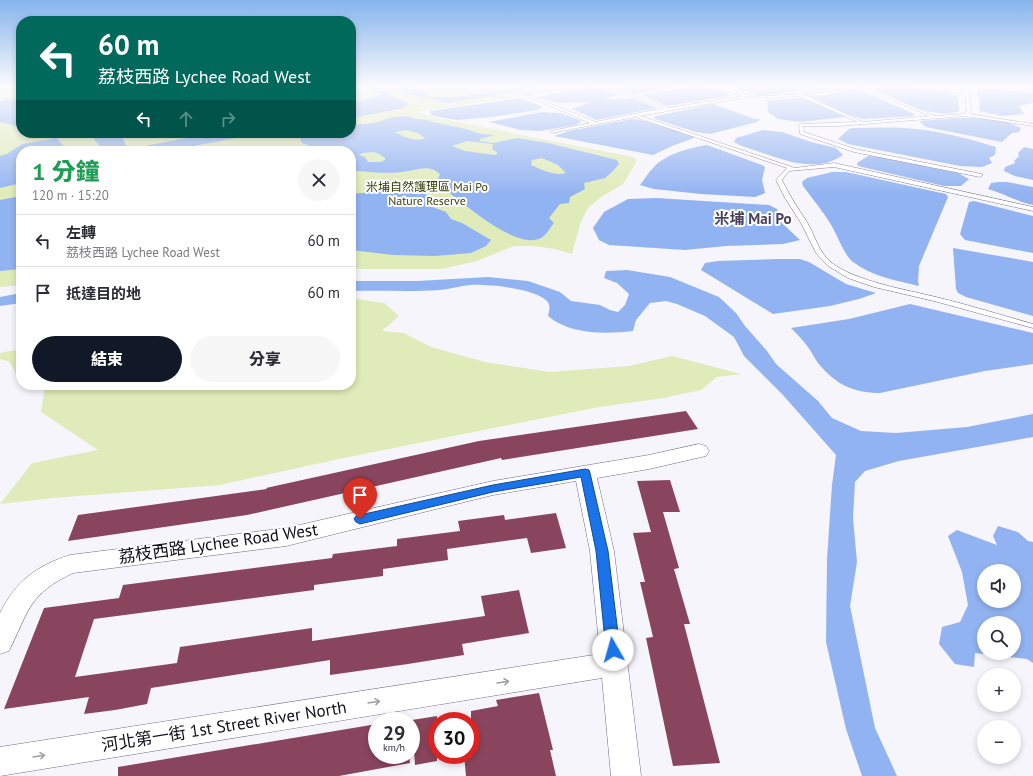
<!DOCTYPE html>
<html lang="zh-TW">
<head>
<meta charset="utf-8">
<style>
  body { margin:0; font-family:"PT Sans","Noto Sans TC",sans-serif; background:#f7f7f7; color:#2b2b33; height:100vh; display:flex; flex-direction:column; font-size:15px; white-space:nowrap }
  * { box-sizing:border-box; margin:0 }
  p { font-size:13px; color:#7c7c81 }
  .icon { flex:none; width:22px; height:22px; fill:none; stroke:currentColor; stroke-width:2; stroke-linecap:round; stroke-linejoin:round }
  .map { position:relative; flex:1; overflow:hidden }
  .details { position:absolute; left:16px; top:146px; width:340px; height:244px; display:flex; flex-direction:column; background:#fff; border-radius:16px; box-shadow:0 2px 6px #0003 }
  .details>* { flex:none }
  .guide { position:absolute; left:16px; top:16px; width:340px; height:122px; border-radius:16px; box-shadow:0 2px 6px #0003; background:#00695c; color:#fff; overflow:hidden }
  .controls { position:absolute; left:977px; top:564px; display:grid; gap:8px }
  .controls a { display:grid; place-items:center; width:44px; height:44px; border-radius:50%; background:#fff; box-shadow:0 2px 6px #0003; font-size:20px }
  .speed { position:absolute; left:368px; top:712px; display:flex; gap:8px; font-size:20px; font-weight:700; text-align:center }
  .speed>* { display:grid; place-content:center; width:52px; height:52px; border-radius:50%; background:#fff; box-shadow:0 2px 6px #0003; line-height:1 }
  .speed small { font-size:10px; font-weight:400 }
  .speed .limit { border:6px solid #d22; background:#fff; color:#111 }
  .pin { position:absolute; display:grid; place-items:center; width:34px; height:34px; color:#fff; margin:-41px -17px; border-radius:50% 50% 50% 0; rotate:-45deg; box-shadow:0 0 4px #0007 }
  .pin .icon { rotate:45deg }
  .me { position:absolute; width:44px; margin:-22px; rotate:353deg; stroke-linejoin:round; filter:drop-shadow(0 0 3px #0008) }
  .turn { display:flex; align-items:center; gap:14px; height:84px; padding:0 16px; font-size:18px }
  .turn .icon { width:52px; height:52px; stroke-width:2.5 }
  .turn b { display:block; font-size:28px; line-height:34px }
  .lanes { display:flex; align-items:center; height:38px; padding:0 16px; background:#0003; justify-content:center; gap:20px; direction:ltr }
  .lanes .off { opacity:.35 }
  .round { display:grid; place-items:center; flex:none; width:42px; height:42px; border-radius:21px; background:#f7f7f7 }
  .headline { display:flex; align-items:center; justify-content:space-between; height:68px; padding:0 16px }
  h1 { font-size:24px; font-weight:800; line-height:30px; color:#1e9e55 }
  .cta { display:flex; gap:8px; margin-top:auto; padding:8px 16px }
  .cta a { flex:1; height:46px; border-radius:24px; background:#111827; color:#fff; font-size:16px; font-weight:800; line-height:46px; text-align:center }
  .cta a+a { background:#f7f7f7; color:#2b2b33 }
  ul { padding:0; list-style:none }
  li { display:flex; align-items:center; gap:12px; height:52px; padding:0 16px; border-top:1px solid #e1e1e2 }
  li div { flex:1 }
  li b { display:block; font-size:15px }
  li em { font-style:normal }
  .map>svg:first-child { display:block }
</style>
</head>
<body>
<div class="map">
<svg width="1033" height="776" viewBox="0 0 1033 776">
  <rect width="100%" height="100%" fill="#f7f5fc"/>
  <g fill="#dfebb8">
    <path d="M 0,86 L 21,86 L 21,133 L 351,133 L 351,86 L 604,86 L 583,89 L 579,88 L 417,112 L 437,118 L 633,157 L 636,159 L 636,163 L 623,184 L 601,197 L 588,208 L 581,221 L 572,254 L 555,249 L 534,246 L 514,246 L 477,261 L 441,269 L 362,269 L 351,268 L 351,151 L 21,151 L 21,285 L 0,287 Z"/>
    <path d="M 351,298 L 384,303 L 399,316 L 382,331 L 404,333 L 431,347 L 485,362 L 549,372 L 629,366 L 672,356 L 741,374 L 717,377 L 701,390 L 664,398 L 599,407 L 334,460 L 220,485 L 53,498 L 0,504 L 32,463 L 98,450 L 41,412 L 45,386 L 43,385 L 351,385 Z"/>
    <path d="M 21,349 L 21,379 L 18,379 L 10,362 L 0,359 L 0,353 Z"/>
  </g>
  <g fill="#92b3f1" fill-rule="evenodd">
    <path d="M 360,86 L 373,86 L 409,104 L 404,108 L 351,118 L 351,104 L 381,94 Z"/>
    <path d="M 391,86 L 415,86 L 417,89 L 429,88 L 421,91 L 429,97 L 456,97 L 505,91 L 525,86 L 542,87 L 448,103 L 404,93 Z"/>
    <path d="M 614,86 L 684,86 L 634,94 Z"/>
    <path d="M 695,86 C 708,86 718,88 729,94 L 729,96 L 667,106 L 642,95 Z"/>
    <path d="M 725,86 L 817,86 L 819,87 L 781,94 L 758,95 Z"/>
    <path d="M 873,86 L 907,86 L 945,92 L 958,97 L 959,111 C 934,121 898,99 874,89 Z"/>
    <path d="M 588,87 L 597,87 L 619,95 L 603,100 L 631,98 L 657,108 L 596,120 L 572,109 L 590,102 L 558,103 L 538,97 Z"/>
    <path d="M 979,88 L 1033,93 L 1033,103 L 1019,106 L 1024,114 L 1003,116 L 979,111 L 980,101 L 977,94 Z"/>
    <path d="M 849,90 L 861,90 L 914,114 L 914,116 L 863,119 L 852,116 L 813,98 L 810,96 L 826,95 Z"/>
    <path d="M 21,98 L 21,127 L 0,122 L 0,101 Z"/>
    <path d="M 521,98 L 543,107 L 537,110 L 492,117 L 456,120 L 434,116 L 431,115 L 430,111 Z"/>
    <path d="M 799,98 L 804,98 L 845,117 L 800,122 L 778,119 L 768,112 L 767,101 Z"/>
    <path d="M 713,104 L 755,119 L 760,119 L 757,122 L 710,134 L 696,132 L 655,119 L 653,117 Z"/>
    <path d="M 542,112 L 560,113 L 582,121 L 576,125 L 540,131 L 521,130 L 489,122 Z"/>
    <path d="M 406,116 L 416,119 L 429,120 L 429,121 L 466,129 L 481,134 L 495,135 L 480,139 L 480,141 L 494,143 L 517,138 L 548,143 L 617,160 L 619,164 L 613,171 L 605,178 L 584,183 L 585,189 L 570,197 L 569,203 L 560,204 L 549,218 L 554,223 C 550,228 545,237 539,239 C 512,248 462,201 440,186 L 438,179 L 440,174 C 428,163 415,171 401,172 C 387,174 371,172 357,171 L 351,169 L 351,151 L 323,151 L 302,143 L 300,139 L 302,137 L 315,133 L 351,133 L 353,125 L 374,123 L 393,117 ZM 407,130 L 418,133 L 425,138 C 416,143 402,136 395,132 ZM 467,141 L 493,144 L 492,149 L 498,153 L 495,155 L 465,151 L 452,146 ZM 374,152 L 379,154 L 386,159 L 381,162 L 368,162 L 365,157 L 359,155 L 363,153 ZM 542,158 L 558,165 L 566,173 C 556,177 540,169 531,165 L 532,160 Z"/>
    <path d="M 957,118 C 978,118 1003,118 1021,128 L 1019,132 L 1012,133 L 1002,142 L 926,127 L 919,121 Z"/>
    <path d="M 632,119 L 641,120 L 692,135 L 694,138 L 672,146 L 653,155 L 554,136 L 569,131 Z"/>
    <path d="M 852,128 C 869,128 887,127 905,128 C 936,130 967,138 996,147 L 995,155 L 989,158 L 992,163 L 982,167 L 960,166 L 848,144 L 838,139 L 849,129 Z"/>
    <path d="M 763,130 L 782,132 L 811,142 L 836,148 L 843,155 C 818,173 786,161 760,152 C 752,149 742,147 734,142 L 736,138 Z"/>
    <path d="M 47,133 L 52,133 L 68,151 L 21,151 L 21,183 L 0,188 L 0,156 L 7,154 L 22,144 L 53,139 Z"/>
    <path d="M 89,133 L 120,133 L 128,149 L 214,133 L 251,134 L 236,138 L 167,151 L 104,151 Z"/>
    <path d="M 707,145 L 762,165 L 765,167 L 762,180 L 765,193 L 755,197 L 701,194 L 654,189 L 640,185 C 644,180 648,173 653,168 C 665,154 689,148 707,145 Z"/>
    <path d="M 1024,147 L 1033,149 L 1033,180 L 1015,176 L 1004,171 L 1005,167 L 1015,163 L 1014,161 L 1019,156 L 1018,153 Z"/>
    <path d="M 868,156 L 880,157 L 958,173 L 969,179 L 961,186 L 944,186 L 858,166 L 857,163 Z"/>
    <path d="M 832,172 L 846,172 L 946,194 L 948,197 L 919,266 L 918,281 L 919,286 C 898,281 871,276 853,262 C 844,255 837,234 830,223 C 822,210 812,198 803,186 L 802,182 L 807,178 Z"/>
    <path d="M 998,182 L 1007,182 L 1033,187 L 1033,205 C 1017,202 1003,193 988,189 L 991,183 Z"/>
    <path d="M 393,190 L 424,193 L 434,199 L 431,202 L 430,206 L 446,212 L 451,219 L 462,223 L 491,240 L 486,246 L 471,253 L 435,256 L 393,255 L 351,250 L 351,194 Z"/>
    <path d="M 21,196 L 21,269 L 0,271 L 0,200 Z"/>
    <path d="M 656,198 L 769,205 L 777,209 L 782,223 L 800,240 L 783,244 L 726,246 L 685,250 L 609,245 L 599,240 L 593,228 L 604,212 L 628,199 Z"/>
    <path d="M 974,201 L 1033,216 L 1033,253 L 965,240 L 960,234 L 969,202 Z"/>
    <path d="M 953,248 L 1033,262 L 1033,316 L 966,297 L 958,293 L 956,289 Z"/>
    <path d="M 779,259 L 800,259 L 809,262 L 846,284 L 876,293 L 859,299 L 830,306 L 773,314 L 701,270 L 705,263 L 718,261 Z"/>
    <path d="M 627,270 L 670,277 L 719,297 L 736,313 L 745,326 L 767,351 L 776,364 L 818,401 L 832,418 L 861,431 L 896,433 L 967,427 L 1033,414 L 1033,437 L 899,461 L 865,471 L 855,482 L 853,518 L 857,562 L 850,606 L 875,728 L 897,776 L 862,776 L 846,729 L 826,642 L 827,559 L 832,485 L 836,455 L 782,394 L 744,356 L 734,337 L 705,316 L 677,304 L 666,301 L 650,303 L 636,320 L 633,331 C 606,334 570,335 548,316 C 549,311 551,305 547,301 C 535,288 487,284 470,285 C 460,286 450,289 440,290 C 411,292 380,290 351,291 L 351,281 L 417,281 L 488,277 L 528,281 L 560,292 L 571,301 L 600,305 L 610,310 L 618,312 L 625,305 L 629,294 L 617,283 L 604,278 L 606,271 Z"/>
    <path d="M 21,293 L 21,303 L 0,306 L 0,297 Z"/>
    <path d="M 910,304 L 1033,333 L 1033,364 L 985,371 L 880,393 C 853,393 835,384 818,363 C 814,358 812,352 808,347 C 803,340 797,334 791,328 L 849,319 Z"/>
    <path d="M 998,526 L 1018,532 L 1028,541 L 1033,542 L 1033,663 L 1027,659 L 975,653 L 974,667 L 955,664 L 939,644 L 942,627 L 960,622 L 968,605 L 962,572 L 948,536 L 957,530 L 997,545 L 993,536 ZM 984,571 L 1014,571 L 1014,601 L 984,601 ZM 984,623 L 1014,623 L 1014,653 L 984,653 Z"/>
  </g>
  <g fill="#89455d">
    <path d="M 686,411 L 698,429 L 502,460 L 501,458 L 247,515 L 68,541 L 78,515 L 267,489 L 266,488 L 479,441 Z"/>
    <path d="M 670,480 L 680,512 L 663,512 L 679,568 L 674,569 L 690,624 L 684,624 L 720,763 L 673,766 L 646,638 L 653,637 L 640,582 L 645,582 L 633,533 L 651,532 L 637,481 Z"/>
    <path d="M 556,513 L 566,548 L 531,553 L 527,538 L 447,549 L 448,560 L 383,569 L 383,576 L 314,585 L 314,590 L 94,619 L 75,677 L 177,663 L 180,647 L 256,636 L 312,628 L 312,641 L 485,616 L 481,596 L 519,590 L 529,633 L 462,644 L 464,655 L 408,664 L 330,675 L 330,660 L 151,688 L 147,704 L 115,710 L 84,714 L 89,697 L 4,709 L 44,608 L 119,598 L 123,585 L 332,558 L 333,554 L 397,546 L 397,539 L 460,531 L 458,521 L 504,515 L 505,520 Z"/>
    <path d="M 539,693 L 553,750 L 550,750 L 556,776 L 466,776 L 464,755 L 471,755 L 471,711 L 498,706 L 496,700 Z"/>
    <path d="M 437,716 L 437,761 L 415,765 L 412,720 Z"/>
    <path d="M 377,724 L 377,755 L 409,755 L 410,763 L 339,776 L 118,776 L 118,767 Z"/>
  </g>
  <g fill="none" stroke-linecap="round" stroke-linejoin="round">
    <defs>
      <path id="service" d="M 603,86 L 609,86 L 669,108 L 742,96 L 713,86 L 720,86 L 746,95 L 772,96 L 800,94 L 837,87 L 866,86 L 935,116 L 964,114 L 967,112 L 965,94 L 920,86 L 931,86 L 965,91 L 964,86 L 968,86 L 971,112 L 969,114 L 1033,124 L 1033,126 L 965,116 L 839,126 L 803,126 L 804,132 L 855,149 L 982,174 L 983,175 L 980,177 L 854,152 L 800,134 L 799,125 L 801,124 L 858,122 L 799,96 L 772,98 L 747,97 L 640,116 L 795,168 L 834,163 L 1033,207 L 1033,211 L 834,167 L 789,171 L 782,180 C 789,195 798,208 807,222 C 815,236 819,253 832,263 C 855,281 907,290 936,297 C 969,305 1001,315 1033,324 L 1033,328 L 934,301 L 874,287 L 848,278 L 828,266 L 816,253 L 801,223 L 785,198 L 776,180 L 787,168 L 635,117 L 551,133 L 551,131 L 590,123 L 527,96 L 530,95 L 595,122 L 664,108 ZM 862,87 L 930,116 L 863,122 L 804,95 L 837,89 Z"/>
      <path id="minor" d="M 699,444 L 706,446 L 709,451 L 706,456 L 649,469 L 597,478 L 614,551 L 641,776 L 611,776 L 602,678 L 0,776 L 0,747 L 600,654 L 590,551 L 576,481 L 493,495 L 286,546 L 73,573 C 29,594 29,610 9,651 L 0,654 L 0,613 C 16,581 36,566 70,555 L 286,528 L 493,481 L 649,455 Z"/>
    </defs>
    <use href="#service" stroke="#736a86" stroke-width="1"/>
    <use href="#minor" stroke="#736a86" stroke-width="1"/>
    <use href="#service" fill="#fff" fill-rule="evenodd"/>
    <use href="#minor" fill="#fff" fill-rule="evenodd"/>
  </g>
  <defs><path id="oneway-shaft" d="M-6 0H5M1.5-3L5.5 0L1.5 3" fill="none" stroke-width="1.6" stroke-linecap="round" stroke-linejoin="round"/></defs>
  <g stroke="#a09fa3">
    <use href="#oneway-shaft" transform="translate(503 682) rotate(-9)"/>
    <use href="#oneway-shaft" transform="translate(374 702) rotate(-9)"/>
    <use href="#oneway-shaft" transform="translate(39 756) rotate(-9)"/>
  </g>
  <linearGradient id="sky" x2="0" y2="1"><stop stop-color="#85b4ec"/><stop offset="0.44" stop-color="#fbfafe"/><stop offset="1" stop-color="#fbfafe" stop-opacity="0"/></linearGradient>
  <rect width="1033" height="195" fill="url(#sky)"/>
  <path fill="#1a73e8" stroke="#114b97" d="M 585,469 L 589,470 L 590,473 L 608,551 L 620,650 L 618,654 L 613,655 L 608,654 L 606,650 L 596,551 L 581,477 L 493,492 L 360,524 L 356,522 L 354,519 L 356,516 L 360,515 L 493,485 Z"/>
  <g text-anchor="middle" dominant-baseline="central" stroke-width="4" stroke-linejoin="round" paint-order="stroke">
    <g font-size="12" fill="#38410a" stroke="#fff">
      <text x="427" y="186">米埔自然護理區 Mai Po<tspan x="427" dy="14">Nature Reserve</tspan></text>
    </g>
    <g font-size="15" font-weight="bold" fill="#4a425c" stroke="#fff">
      <text x="753" y="218">米埔 Mai Po</text>
    </g>
    <g font-size="17" fill="#110e18" stroke="#fff">
      <text transform="translate(218 543) rotate(-8)">荔枝西路 Lychee Road West</text>
      <text transform="translate(224 726) rotate(-9)">河北第一街 1st Street River North</text>
    </g>
  </g>
</svg>
<div class="controls">
<a><svg class="icon" aria-label="sound" viewBox="0 0 24 24"><path d="M4 9h4l5-4v14l-5-4H4zM17 9q2 3 0 6"/></svg></a>
<a><svg class="icon" aria-label="search" viewBox="0 0 24 24"><circle cx="10" cy="10" r="6"/><path d="M15 15l6 6"/></svg></a>
<a>+</a>
<a>−</a>
</div>
<div class="speed"><div>29<small>km/h</small></div><div class="limit">30</div></div>
<div class="pin" style="left:360px;top:519px;background:#d93025"><svg class="icon" aria-label="arrive" viewBox="0 0 24 24"><path d="M6 21V4h12l-3 4 3 4H6"/></svg></div>
<svg class="me" style="left:613px;top:650px" viewBox="-20 -20 40 40"><circle r="19" fill="#fff"/><path d="M0-13L10 11 0 6-10 11z" fill="#1a73e8"/></svg>
<div class="guide">
<div class="turn"><svg class="icon" aria-label="left" viewBox="0 0 24 24"><path d="M17 20v-9H6M10 6l-5 5 5 5"/></svg><div><b>60 m</b>荔枝西路 Lychee Road West</div></div>
<div class="lanes"><svg class="icon" aria-label="left" viewBox="0 0 24 24"><path d="M17 20v-9H6M10 6l-5 5 5 5"/></svg><svg class="icon off" aria-label="ahead" viewBox="0 0 24 24"><path d="M12 20V5M6 11l6-6 6 6"/></svg><svg class="icon off" aria-label="right" viewBox="0 0 24 24"><path d="M7 20v-9h11M14 6l5 5-5 5"/></svg></div>
</div>
<section class="details">
<div class="headline"><div><h1>1 分鐘</h1><p>120 m · 15:20</p></div><a class="round"><svg class="icon" aria-label="close" viewBox="0 0 24 24"><path d="M6 6l12 12M18 6L6 18"/></svg></a></div>
<ul>
<li><svg class="icon" aria-label="left" viewBox="0 0 24 24"><path d="M17 20v-9H6M10 6l-5 5 5 5"/></svg><div><b>左轉</b><p>荔枝西路 Lychee Road West</p></div><em>60 m</em></li>
<li><svg class="icon" aria-label="arrive" viewBox="0 0 24 24"><path d="M6 21V4h12l-3 4 3 4H6"/></svg><div><b>抵達目的地</b></div><em>60 m</em></li>
</ul>
<div class="cta"><a>結束</a><a>分享</a></div>
</section>
</div>
</body>
</html>
